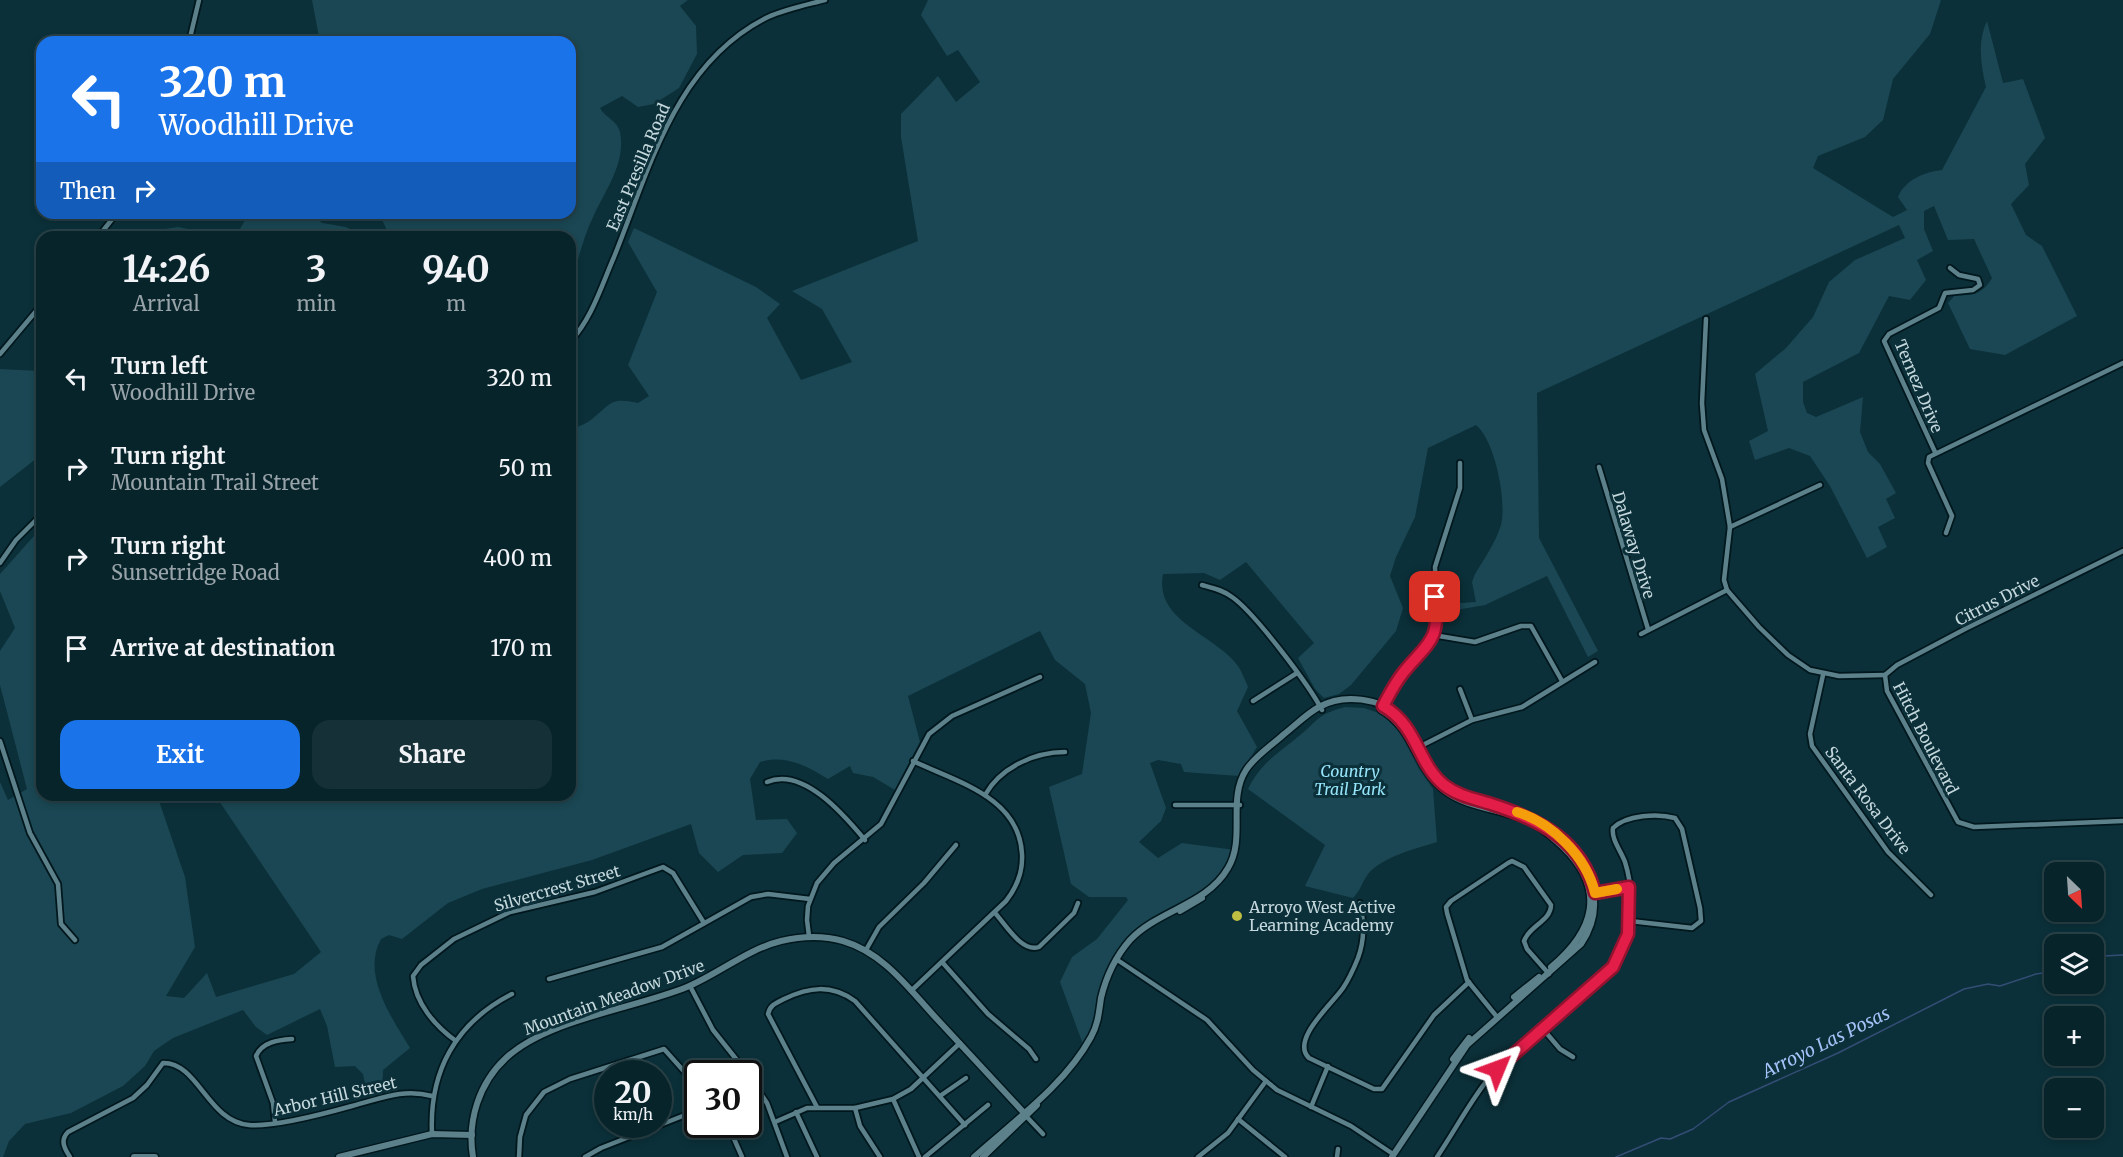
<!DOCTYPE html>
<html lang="en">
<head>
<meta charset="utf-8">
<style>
  body { margin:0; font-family:Merriweather,serif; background:#163037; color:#f1f3f6; height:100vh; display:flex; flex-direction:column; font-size:22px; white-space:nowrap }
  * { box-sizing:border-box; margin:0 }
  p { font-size:20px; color:#98a4a9 }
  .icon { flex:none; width:33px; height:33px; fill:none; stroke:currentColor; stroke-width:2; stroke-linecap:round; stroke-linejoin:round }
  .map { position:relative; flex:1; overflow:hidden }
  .drawer { position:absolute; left:36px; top:231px; width:540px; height:570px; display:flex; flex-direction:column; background:#08242b; border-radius:18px; box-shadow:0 3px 9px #0003,0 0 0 2px #294147 }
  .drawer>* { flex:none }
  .hud { position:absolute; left:36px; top:36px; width:540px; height:183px; border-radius:18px; box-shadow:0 3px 9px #0003,0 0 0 2px #294147; background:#1a73e8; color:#fff; overflow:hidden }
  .needle { width:39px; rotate:155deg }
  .controls { position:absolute; left:2044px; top:862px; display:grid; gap:12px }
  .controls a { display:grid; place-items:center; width:60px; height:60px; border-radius:12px; background:#08242b; box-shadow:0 3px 9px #0003,0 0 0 2px #294147; font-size:30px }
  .speed { position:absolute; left:594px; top:1060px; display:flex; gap:12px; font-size:30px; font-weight:700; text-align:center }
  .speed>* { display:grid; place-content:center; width:78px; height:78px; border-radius:50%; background:#08242b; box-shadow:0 3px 9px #0003,0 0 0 2px #294147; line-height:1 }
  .speed small { font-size:15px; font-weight:400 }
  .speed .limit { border:3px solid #111; border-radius:9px; background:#fff; color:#111 }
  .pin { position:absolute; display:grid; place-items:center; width:51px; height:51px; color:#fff; margin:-26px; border-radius:12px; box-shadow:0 3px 9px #0006 }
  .me { position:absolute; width:66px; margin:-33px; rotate:46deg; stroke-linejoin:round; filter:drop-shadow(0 0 4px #0008) }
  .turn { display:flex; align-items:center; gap:21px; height:126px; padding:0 24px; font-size:27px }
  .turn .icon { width:78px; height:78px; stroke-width:2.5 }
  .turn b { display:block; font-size:42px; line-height:51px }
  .then { display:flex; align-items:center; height:57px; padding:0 24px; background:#0003; gap:12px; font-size:22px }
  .eta { display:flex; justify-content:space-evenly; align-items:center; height:102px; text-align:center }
  .eta b { font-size:36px; font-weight:700; line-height:42px }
  .cta { display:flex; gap:12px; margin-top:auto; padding:12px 24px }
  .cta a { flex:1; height:69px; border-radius:18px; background:#1a73e8; color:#fff; font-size:24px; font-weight:700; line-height:69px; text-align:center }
  .cta a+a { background:#163037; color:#f1f3f6 }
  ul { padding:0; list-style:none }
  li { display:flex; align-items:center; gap:18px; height:90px; padding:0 24px }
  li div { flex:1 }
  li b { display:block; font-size:22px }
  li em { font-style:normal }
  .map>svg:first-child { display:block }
</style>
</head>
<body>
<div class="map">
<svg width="2123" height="1157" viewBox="0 0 2123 1157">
  <rect width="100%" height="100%" fill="#0b3039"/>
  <g fill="#1a4753">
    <path d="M 312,0 L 688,0 L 680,6 L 696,26 L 697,54 L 679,88 L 654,104 L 638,107 L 622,96 L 600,108 C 605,118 617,120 620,132 C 626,163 606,189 594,215 C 583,237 578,262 570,285 L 570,237 L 390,237 L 379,213 L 570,213 L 570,42 L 320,42 Z"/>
    <path d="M 928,0 L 1941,0 L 1930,34 L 1893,79 L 1883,120 L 1865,137 L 1818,156 L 1813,168 L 1893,217 L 1907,210 L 1898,197 C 1905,180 1924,172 1942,170 L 1986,87 C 1981,66 1977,42 1987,21 L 2003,83 L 2023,79 L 2045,138 L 2025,164 L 2029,185 L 2011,204 L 2026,235 L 2042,246 L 2077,316 L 2005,355 L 1970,349 L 1948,303 L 1955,295 C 1972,296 1983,294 1992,278 L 1974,239 L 1948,240 L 1934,206 L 1924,211 L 1924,229 L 1933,251 L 1917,260 L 1926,280 L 1910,300 L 1889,296 L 1859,353 L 1803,382 L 1803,402 L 1807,413 L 1816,417 L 1863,397 L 1860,432 L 1868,452 L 1880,464 L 1896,493 L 1886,499 L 1895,518 L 1878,527 L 1887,547 L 1867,558 L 1830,486 L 1810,456 L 1789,448 L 1755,460 L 1749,441 L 1768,431 L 1755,374 L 1786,348 L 1813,317 L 1829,282 L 1855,260 L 1905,238 L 1899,225 L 1537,393 L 1539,538 L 1598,651 L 1588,657 L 1547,576 L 1485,605 L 1445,612 L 1444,604 L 1476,602 L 1472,582 L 1475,574 C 1484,559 1496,542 1501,525 C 1507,502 1495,440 1476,425 L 1428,448 L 1415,517 L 1396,557 L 1390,576 L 1403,608 L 1396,631 L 1351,685 L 1339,694 L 1324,698 L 1315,689 L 1298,658 L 1314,643 L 1246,562 L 1220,580 L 1204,573 L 1163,574 C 1154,622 1215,634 1238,666 C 1242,672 1245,680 1248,687 L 1237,711 L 1257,747 L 1239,776 L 1184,772 L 1181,764 L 1158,760 L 1150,763 L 1166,808 L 1161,821 L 1139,842 L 1158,858 L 1182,843 L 1235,850 L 1216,884 L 1139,931 L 1109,973 L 1098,1022 L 1084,1047 L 1060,982 L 1072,957 L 1097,939 L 1128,900 L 1126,897 L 1089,897 L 1071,884 L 1049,787 L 1082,774 L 1091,713 L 1085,684 L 1055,660 L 1040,631 L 908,696 L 920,742 L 895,790 L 873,777 L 853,773 L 850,766 L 828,779 C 807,766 785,754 760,762 L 750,779 L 756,820 L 787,819 L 797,833 L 782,853 L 743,855 L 718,872 L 699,853 L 691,824 L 592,860 L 482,889 L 448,903 L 402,939 L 389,935 L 381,939 C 361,975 392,1018 410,1048 L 383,1070 L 382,1091 L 367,1095 L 363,1074 L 355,1066 L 335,1067 L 327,1026 L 320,1009 L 267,1035 L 256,1027 L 243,1010 L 173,1038 L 154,1051 L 145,1066 L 123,1086 L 71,1113 L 25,1124 L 9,1141 L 3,1157 L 0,1157 L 0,782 L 8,800 L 27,789 L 0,685 L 0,651 L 15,628 L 0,591 L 0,574 L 42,527 L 42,795 L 157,795 L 185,877 L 195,947 L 166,996 L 184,998 L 207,973 L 216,997 L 294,974 L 321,952 L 215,795 L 570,795 L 570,430 C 577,427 586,424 592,419 C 612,403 610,397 638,403 L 649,396 L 628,365 L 657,292 L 628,242 L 634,228 L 756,287 L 780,304 L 767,318 L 801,380 L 852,362 L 822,309 L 792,291 L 918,241 L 901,137 L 901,114 L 938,76 L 956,102 L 980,82 L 958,50 L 947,56 L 921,15 Z"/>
    <path d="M 249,213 L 311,213 L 322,223 L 346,227 L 365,237 L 106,237 L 113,229 L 138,233 L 178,227 L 202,232 L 240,229 Z"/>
    <path d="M 0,369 L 39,371 L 42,379 L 42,454 L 0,487 Z"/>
    <path d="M 1345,707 L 1364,708 L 1382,714 L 1400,732 L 1419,769 L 1433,789 L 1437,842 C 1417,848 1382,857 1368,874 C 1362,882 1361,890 1353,898 L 1305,886 L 1325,845 L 1248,789 C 1260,764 1278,753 1299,736 C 1320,719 1316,715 1345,707 Z"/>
  </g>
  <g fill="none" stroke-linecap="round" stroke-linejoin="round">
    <g stroke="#344d75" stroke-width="1.5">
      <path d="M 2094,961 L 2103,956 L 2123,955"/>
      <path d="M 1616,1157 L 1661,1138 L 1670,1139 L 1693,1129 L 1729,1102 L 1838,1053 L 1964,989 L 1988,984 L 2000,986 L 2036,974 L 2055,971"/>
    </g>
    <defs>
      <g id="street">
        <path d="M 189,42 L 199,0"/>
        <path d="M 98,237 L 117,213"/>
        <path d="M 1706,319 L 1702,403 L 1704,430 L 1722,479 L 1730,527 L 1724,580 L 1727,590 L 1759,627 L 1788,655 L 1810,670 L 1839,676 L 1885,675"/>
        <path d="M 570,342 C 592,318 601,287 614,257 C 650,168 675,63 768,17 C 786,9 806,5 825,0"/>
        <path d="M 0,354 L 42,304"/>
        <path d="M 1935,452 L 1884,341 L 1889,334 L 1939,308 L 1945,293 L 1973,290 L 1980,285 L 1978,279 L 1959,275 L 1950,268"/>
        <path d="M 1599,467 L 1648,629"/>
        <path d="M 1730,527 L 1820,485"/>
        <path d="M 1946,533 L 1952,516 L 1928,463 L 1929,457 L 2123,363"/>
        <path d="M 0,563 L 16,540 L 42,514"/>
        <path d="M 1202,585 C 1213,588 1223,590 1232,597 C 1254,612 1309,685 1322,710"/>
        <path d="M 1641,634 L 1727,590"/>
        <path d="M 1433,635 L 1475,642 L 1521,626 L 1531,626 L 1562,681"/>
        <path d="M 1823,675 L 1810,734 L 1812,746 L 1888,852 L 1931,895"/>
        <path d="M 1885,675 L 1887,691 L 1958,822 L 1974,827 L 2123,821"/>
        <path d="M 1885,675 L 1897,665 L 1965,629 L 2123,551"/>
        <path d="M 1460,689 L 1472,720"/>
        <path d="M 1253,701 L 1297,673"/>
        <path d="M 1383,707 L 1395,683 L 1424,652 L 1433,635 L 1437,613 L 1435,567 L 1460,488 L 1460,463"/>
        <path d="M 0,741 L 30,833 L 58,884 L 61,924 L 75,940"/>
        <path d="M 1417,748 L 1472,720 L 1522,707 L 1595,662"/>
        <path d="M 767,782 C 803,766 845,816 865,840"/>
        <path d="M 985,795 C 1000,768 1034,752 1065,752"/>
        <path d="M 1175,805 L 1240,805"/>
        <path d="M 1591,894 L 1629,887"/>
        <path d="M 1360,903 C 1364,922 1365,939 1358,958 C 1354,968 1349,979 1343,988 C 1333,1003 1290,1040 1309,1058 L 1374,1089 L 1382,1089 L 1434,1015 L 1469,982"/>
        <path d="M 995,913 C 1006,925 1022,953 1039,947 L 1074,913 L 1078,903"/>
        <path d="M 809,936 L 807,920 L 808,906 L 817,883 L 834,863 L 881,824 L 929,734 L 952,716 L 1040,677"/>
        <path d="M 866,950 L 879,927 L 924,883 L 956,845"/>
        <path d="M 1116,959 L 1207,1020 L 1253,1070 L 1277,1090 L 1351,1126 L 1393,1154"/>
        <path d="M 942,962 L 988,1014 L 1029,1049 L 1036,1059"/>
        <path d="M 549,979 L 662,947 L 751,897 L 768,894 L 810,899"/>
        <path d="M 690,986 L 713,1030 L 748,1074"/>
        <path d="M 911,991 L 1006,901 C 1017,887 1023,872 1022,854 C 1019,797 957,782 913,761"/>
        <path d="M 1497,1017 L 1467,980 L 1447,913 L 1446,907 L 1451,901 L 1508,863 L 1512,861 L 1524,867 L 1551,905 C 1551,921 1529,926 1524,941 L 1527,949 L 1549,974"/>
        <path d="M 1543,1029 L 1560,1049 L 1573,1057"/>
        <path d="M 456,1041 C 435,1026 415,1003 413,976 L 421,965 L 454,939 L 510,912 L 595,892 L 663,867 L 673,873 L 704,923"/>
        <path d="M 748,1075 L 767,1103 L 787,1157"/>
        <path d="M 940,1096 L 966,1078"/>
        <path d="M 893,1099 L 919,1157"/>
        <path d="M 817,1107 L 768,1014 C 770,1005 776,1003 784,999 C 809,987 831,984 855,1001 L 965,1125"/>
        <path d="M 1311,1107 L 1328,1066"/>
        <path d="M 855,1108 L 860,1126 L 880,1157"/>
        <path d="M 796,1112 L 817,1157"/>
        <path d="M 1026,1116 L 1043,1134"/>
        <path d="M 1238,1119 L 1285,1157"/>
        <path d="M 275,1122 L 273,1103 L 256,1056 C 262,1042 278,1040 292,1039"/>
        <path d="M 775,1122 L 807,1108 L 855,1108 L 893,1099 L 911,1089 L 960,1043"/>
        <path d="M 728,1125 L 742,1157"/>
        <path d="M 432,1134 C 429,1072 455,1023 512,994"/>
        <path d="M 70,1157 C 64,1148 60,1140 68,1132 L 133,1098 L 147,1085 L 163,1063 C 198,1062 208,1122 249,1125 C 273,1127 327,1113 352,1106 C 380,1099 402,1088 432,1096"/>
        <path d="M 519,1157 L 520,1137 L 526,1115 L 544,1092 L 570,1079 L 664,1049 L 698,1087"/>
        <path d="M 585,1157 L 601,1148 L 698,1110"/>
        <path d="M 925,1157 L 988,1105"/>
        <path d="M 1198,1157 L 1228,1133 L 1266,1081"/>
        <path d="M 1337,1157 L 1338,1149"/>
        <path d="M 1437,1157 C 1455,1131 1472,1097 1493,1073 C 1529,1033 1618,986 1628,934 C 1633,911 1632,884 1625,862 C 1621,851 1611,839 1613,828 C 1626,815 1658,813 1675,818 L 1682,829 L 1700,908 L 1701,921 L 1692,928 L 1630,921"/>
      </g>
      <g id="secondary">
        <path d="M 1381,710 C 1414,728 1416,769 1445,791 C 1469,809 1504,809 1530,822 C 1543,828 1553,838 1563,847 C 1607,890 1594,931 1551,967"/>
        <path d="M 1180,911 L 1202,898"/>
        <path d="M 1514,997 L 1539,977"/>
        <path d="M 1453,1059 L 1469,1038"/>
        <path d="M 134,1157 L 155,1157"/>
        <path d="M 339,1157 L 432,1134 L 472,1135"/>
        <path d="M 473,1157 C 467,1121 479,1083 506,1058 C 548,1019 633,1009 687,987 C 718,974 748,949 781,941 C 802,936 822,935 843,941 C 884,953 909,989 936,1018 C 966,1050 996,1083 1026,1115"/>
        <path d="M 974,1157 C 1014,1121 1065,1085 1091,1037 C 1098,1025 1099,1012 1101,998 C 1106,977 1116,956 1130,940 C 1158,910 1207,905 1228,868 C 1246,838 1227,800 1246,770 C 1255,756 1271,746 1283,735 C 1295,726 1306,714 1319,707 C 1344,693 1380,698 1400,717 C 1421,738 1424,771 1449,788 C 1479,809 1521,806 1551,830 C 1587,860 1610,901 1581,944 L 1467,1045 L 1392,1157"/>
        <path d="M 983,1157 L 1037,1105"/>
      </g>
    </defs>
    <use href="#street" stroke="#00171d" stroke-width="8"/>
    <use href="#secondary" stroke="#00171d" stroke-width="9"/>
    <use href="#street" stroke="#5c818b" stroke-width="4.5"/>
    <use href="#secondary" stroke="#5c818b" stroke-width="6"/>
  </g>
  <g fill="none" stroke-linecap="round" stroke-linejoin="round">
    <defs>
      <path id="route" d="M 1435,597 C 1441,642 1427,643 1403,673 C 1395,683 1389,695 1383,706 C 1418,726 1417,763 1444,785 C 1458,796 1475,799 1491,804 C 1538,819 1582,840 1595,893 L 1629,887 L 1628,934 L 1613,967 L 1497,1069"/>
    </defs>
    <use href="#route" stroke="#92132f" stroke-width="15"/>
    <use href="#route" stroke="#e11d48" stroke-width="10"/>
    <path stroke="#f59e0b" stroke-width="10" d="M 1517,812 C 1552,823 1586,856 1595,893 L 1617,889"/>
  </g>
  <circle fill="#bebf42" stroke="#0b3039" stroke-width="2" cx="1237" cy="916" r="6"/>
  <g text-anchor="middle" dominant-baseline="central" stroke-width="6" stroke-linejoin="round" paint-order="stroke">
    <g font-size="16" fill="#c4d7dc" stroke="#0b3039">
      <text transform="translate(638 167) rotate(-67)">East Presilla Road</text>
      <text transform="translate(1919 386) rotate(67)">Ternez Drive</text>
      <text transform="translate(1634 545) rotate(73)">Dalaway Drive</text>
      <text transform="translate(1997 600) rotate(-27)">Citrus Drive</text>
      <text transform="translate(1926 738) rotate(63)">Hitch Boulevard</text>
      <text transform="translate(1868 800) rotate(53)">Santa Rosa Drive</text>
      <text transform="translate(557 888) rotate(-16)">Silvercrest Street</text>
      <text transform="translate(614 997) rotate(-20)">Mountain Meadow Drive</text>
      <text transform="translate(335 1096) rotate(-13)">Arbor Hill Street</text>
    </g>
    <g font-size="16" font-style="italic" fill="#96e5fb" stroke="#0b3039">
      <text x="1350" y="771">Country<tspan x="1350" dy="18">Trail Park</tspan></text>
    </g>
    <g font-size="16" fill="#c4d7dc" stroke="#0b3039" text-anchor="start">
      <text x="1249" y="907">Arroyo West Active<tspan x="1249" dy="18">Learning Academy</tspan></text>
    </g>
    <g font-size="18" font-style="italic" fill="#a3c3f8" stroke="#0b3039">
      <text transform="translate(1826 1042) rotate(-26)">Arroyo Las Posas</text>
    </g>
  </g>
</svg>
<div class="controls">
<a><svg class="needle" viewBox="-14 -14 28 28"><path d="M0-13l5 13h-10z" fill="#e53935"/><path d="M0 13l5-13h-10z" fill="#98a4a9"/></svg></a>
<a><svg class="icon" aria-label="layers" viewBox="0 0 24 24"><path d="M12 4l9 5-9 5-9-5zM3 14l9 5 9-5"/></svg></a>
<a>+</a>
<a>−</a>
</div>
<div class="speed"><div>20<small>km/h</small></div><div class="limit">30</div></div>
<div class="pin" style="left:1435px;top:597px;background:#d93025"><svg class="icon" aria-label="arrive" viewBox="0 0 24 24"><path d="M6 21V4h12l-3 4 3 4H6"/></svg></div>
<svg class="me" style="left:1497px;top:1069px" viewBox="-20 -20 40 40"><path d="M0-17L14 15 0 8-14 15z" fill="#e11d48" stroke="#fff" stroke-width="4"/></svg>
<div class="hud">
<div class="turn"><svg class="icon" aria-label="left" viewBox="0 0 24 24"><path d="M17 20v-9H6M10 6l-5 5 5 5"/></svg><div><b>320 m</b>Woodhill Drive</div></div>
<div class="then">Then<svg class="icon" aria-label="right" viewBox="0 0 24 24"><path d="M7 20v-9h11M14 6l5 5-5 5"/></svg></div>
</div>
<section class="drawer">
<div class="eta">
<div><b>14:26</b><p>Arrival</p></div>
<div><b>3</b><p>min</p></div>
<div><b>940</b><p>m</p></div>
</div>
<ul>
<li><svg class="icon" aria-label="left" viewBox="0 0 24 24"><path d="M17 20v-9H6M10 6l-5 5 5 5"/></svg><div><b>Turn left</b><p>Woodhill Drive</p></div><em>320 m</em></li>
<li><svg class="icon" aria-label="right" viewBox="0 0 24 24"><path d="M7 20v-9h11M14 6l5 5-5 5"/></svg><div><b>Turn right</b><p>Mountain Trail Street</p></div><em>50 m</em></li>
<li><svg class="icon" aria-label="right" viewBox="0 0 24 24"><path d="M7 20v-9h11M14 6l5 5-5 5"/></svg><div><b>Turn right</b><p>Sunsetridge Road</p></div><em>400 m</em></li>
<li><svg class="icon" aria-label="arrive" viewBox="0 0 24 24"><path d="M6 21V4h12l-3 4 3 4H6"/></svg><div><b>Arrive at destination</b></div><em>170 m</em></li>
</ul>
<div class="cta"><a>Exit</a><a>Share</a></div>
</section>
</div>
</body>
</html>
